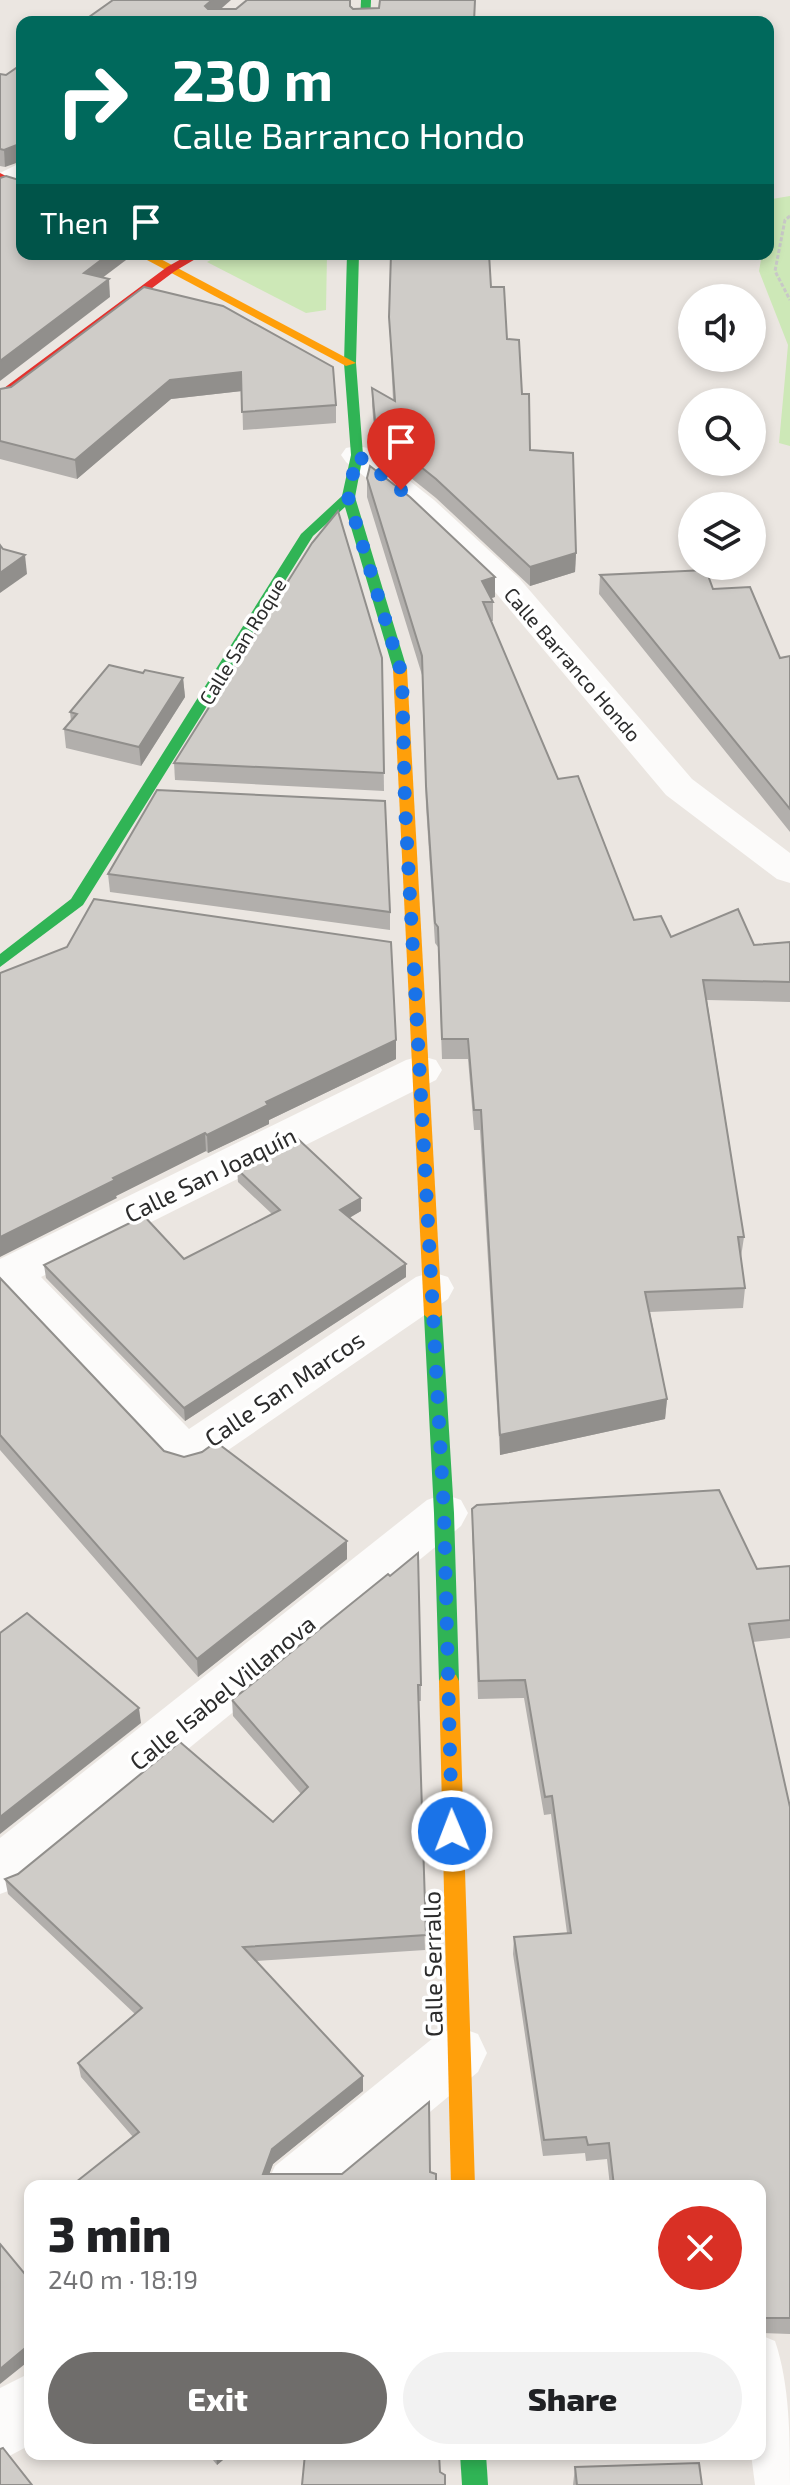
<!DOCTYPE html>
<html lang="en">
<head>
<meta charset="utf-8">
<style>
  body { margin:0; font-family:"Exo 2",sans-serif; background:#f2f2f2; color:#202124; height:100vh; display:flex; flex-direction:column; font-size:30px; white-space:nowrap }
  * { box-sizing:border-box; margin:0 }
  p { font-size:26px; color:#757577 }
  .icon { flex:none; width:44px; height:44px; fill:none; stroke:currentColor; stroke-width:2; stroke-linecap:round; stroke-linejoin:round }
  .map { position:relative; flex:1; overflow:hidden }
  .sheet { position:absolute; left:24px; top:2180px; width:742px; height:280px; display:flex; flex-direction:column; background:#fff; border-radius:16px; box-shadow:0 4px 12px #0003 }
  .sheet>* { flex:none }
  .guide { position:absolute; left:16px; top:16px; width:758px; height:244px; border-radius:16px; box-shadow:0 4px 12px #0003; background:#00695c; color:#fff; overflow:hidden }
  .controls { position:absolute; left:678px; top:284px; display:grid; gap:16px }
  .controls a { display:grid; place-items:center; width:88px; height:88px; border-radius:50%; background:#fff; box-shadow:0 4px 12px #0003; font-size:40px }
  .pin { position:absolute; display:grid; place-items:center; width:68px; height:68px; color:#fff; margin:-82px -34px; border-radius:50% 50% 50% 0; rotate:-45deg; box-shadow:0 0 8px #0007 }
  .pin .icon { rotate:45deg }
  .me { position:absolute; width:88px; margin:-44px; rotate:359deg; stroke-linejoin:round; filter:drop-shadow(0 0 6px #0008) }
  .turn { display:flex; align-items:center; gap:28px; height:168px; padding:0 24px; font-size:36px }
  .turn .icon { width:104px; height:104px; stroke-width:2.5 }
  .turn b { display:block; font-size:56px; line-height:68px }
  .then { display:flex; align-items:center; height:76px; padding:0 24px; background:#0003; gap:16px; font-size:30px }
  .round { display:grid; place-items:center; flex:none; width:84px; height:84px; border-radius:42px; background:#f2f2f2 }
  .head { display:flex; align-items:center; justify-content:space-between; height:136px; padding:0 24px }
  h1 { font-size:48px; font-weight:800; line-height:60px }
  .button { display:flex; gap:16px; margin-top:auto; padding:16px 24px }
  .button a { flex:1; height:92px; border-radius:48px; background:#6f6d6b; color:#fff; font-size:32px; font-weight:800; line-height:92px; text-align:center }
  .button a+a { background:#f2f2f2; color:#202124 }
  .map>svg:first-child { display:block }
</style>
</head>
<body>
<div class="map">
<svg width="790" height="2485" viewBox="0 0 790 2485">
  <rect width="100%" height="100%" fill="#ebe6e1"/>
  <g fill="#cde8b7">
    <path d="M 790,196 L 790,446 L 779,443 L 788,345 L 759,271 L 762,254 L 768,254 L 772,199 Z"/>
    <path d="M 221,254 L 327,254 L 326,310 L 306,313 L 207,262 Z"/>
  </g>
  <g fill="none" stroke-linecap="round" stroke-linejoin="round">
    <path stroke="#c8c8c7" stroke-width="3" stroke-dasharray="4 2" stroke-linecap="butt" d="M 790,216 L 785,220 L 775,271 L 790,300"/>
    <path fill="#fcfbfa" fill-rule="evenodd" d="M 760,2335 L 775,2341 C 790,2385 790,2438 790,2485 L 755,2485 L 751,2454 L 760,2454 Z"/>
    <g fill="#fcfbfa" fill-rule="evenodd">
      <path d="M 22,162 L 22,183 L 0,194 L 0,173 Z"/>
      <path d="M 357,446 L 368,448 L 434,500 L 519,578 L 692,779 L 790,853 L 790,883 L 777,879 L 666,795 L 495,592 L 412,514 L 346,462 L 341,455 L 346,448 Z"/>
      <path d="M 421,1056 L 436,1060 L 442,1070 L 436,1080 L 41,1277 L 189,1429 L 416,1277 L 432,1272 L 448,1277 L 454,1288 L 448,1299 L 202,1468 L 185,1473 L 168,1468 L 3,1293 L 0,1294 L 0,1259 L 406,1060 Z"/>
      <path d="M 444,1494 L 461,1500 L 468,1513 L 461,1526 L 19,1887 L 0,1894 L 0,1838 L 427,1500 Z"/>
      <path d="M 458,2027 L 478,2034 L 487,2053 L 478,2072 L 341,2186 L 266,2186 L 275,2166 L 438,2034 Z"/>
      <path d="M 30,2373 L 30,2445 L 0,2461 L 0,2388 Z"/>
    </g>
    <g fill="#30b455" fill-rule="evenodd">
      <path d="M 361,0 L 371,0 L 370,22 L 360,22 Z"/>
      <path d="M 347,254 L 359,254 L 356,363 L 363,455 L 355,497 L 407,669 L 400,673 L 393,669 L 345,507 L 313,536 L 83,905 L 0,967 L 0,954 L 71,899 L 301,534 L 342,496 L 351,455 L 344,363 Z"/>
      <path d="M 433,1308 L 442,1315 L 454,1513 L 459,1681 L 456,1687 L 449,1690 L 442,1687 L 439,1681 L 434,1513 L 424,1315 Z"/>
      <path d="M 460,2454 L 486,2454 L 488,2485 L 462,2485 Z"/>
    </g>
    <g fill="#ff9f0a" fill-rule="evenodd">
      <path d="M 147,256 L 155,256 L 356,363 L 346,366 L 147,260 Z"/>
      <path d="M 400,665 L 407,669 L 442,1315 L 433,1322 L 424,1315 L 393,669 Z"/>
      <path d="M 449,1672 L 456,1675 L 459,1681 L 475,2186 L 451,2186 L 439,1681 L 442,1675 Z"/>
    </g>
    <g fill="#e5322d" fill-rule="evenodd">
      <path d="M 0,173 L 22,184 L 22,191 L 0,180 Z"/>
      <path d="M 190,254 L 204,254 L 175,271 L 0,401 L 0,391 L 167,267 Z"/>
    </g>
  </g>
  <g fill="#b2afac">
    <path d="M 0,74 L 6,75 L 5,167 L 0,166 Z"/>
    <path d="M 144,287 L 336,405 L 336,423 L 243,430 L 242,391 L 171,399 L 77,479 L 0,459 L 0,389 L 11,387 Z"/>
    <path d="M 491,287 L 522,394 L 530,450 L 576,553 L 575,572 L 530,586 L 436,498 L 376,450 L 372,406 L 372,388 L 393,400 L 389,317 Z"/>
    <path d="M 367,478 L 495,577 L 495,597 L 491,598 L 493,602 L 493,621 L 491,621 L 558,779 L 634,920 L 671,937 L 754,945 L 790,942 L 790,1002 L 707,1000 L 744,1237 L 741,1257 L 745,1288 L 743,1308 L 650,1312 L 667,1399 L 665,1419 L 500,1455 L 480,1130 L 474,1130 L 468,1059 L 442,1059 L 438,947 L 435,943 L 426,806 L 422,675 L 367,497 Z"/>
    <path d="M 600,575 L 713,589 L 780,658 L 790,656 L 790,832 L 599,594 Z"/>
    <path d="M 382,658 L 384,791 L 175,780 L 174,763 Z"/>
    <path d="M 143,673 L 183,678 L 185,697 L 141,766 L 66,748 L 64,729 L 71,721 L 70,712 Z"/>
    <path d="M 108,874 L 390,912 L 390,930 L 110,892 Z"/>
    <path d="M 0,973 L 396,1059 L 269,1120 L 269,1124 L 208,1153 L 206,1151 L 116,1196 L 117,1198 Z"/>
    <path d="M 237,1169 L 361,1211 L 350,1217 L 406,1264 L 406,1277 L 185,1421 L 46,1278 L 44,1265 L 184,1259 L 272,1214 L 238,1182 Z"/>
    <path d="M 0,1278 L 164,1451 L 347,1541 L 347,1559 L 198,1677 L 0,1450 Z"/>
    <path d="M 472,1509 L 757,1569 L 790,1566 L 790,1638 L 753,1642 L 790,1807 L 790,2334 L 760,2333 L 760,2186 L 610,2186 L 607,2159 L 586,2161 L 585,2153 L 543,2156 L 513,1954 L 514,1937 L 567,1933 L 551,1814 L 544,1815 L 524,1698 L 478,1699 L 472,1527 Z"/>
    <path d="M 421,1685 L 421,1701 L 418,1701 L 425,1950 L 256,1961 L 363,2091 L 273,2164 L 269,2174 L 430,2172 L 436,2186 L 77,2186 L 76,2182 L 133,2137 L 81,2077 L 78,2063 L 135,2014 L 8,1894 L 5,1879 L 273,1822 L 301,1794 L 233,1716 L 232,1700 Z"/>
    <path d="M 208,2454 L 230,2454 L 217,2465 Z"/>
    <path d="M 575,2467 L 702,2485 L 573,2485 Z"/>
  </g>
  <g fill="#918f8c">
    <path d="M 212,0 L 231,0 L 206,22 L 205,6 Z"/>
    <path d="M 22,143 L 22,161 L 5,167 L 4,150 Z"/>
    <path d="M 109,254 L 134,254 L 85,291 L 84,273 Z"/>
    <path d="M 109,279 L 110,297 L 0,381 L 0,361 Z"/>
    <path d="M 241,372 L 242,391 L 171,399 L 77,479 L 75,460 L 170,380 Z"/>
    <path d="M 576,553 L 575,572 L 530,586 L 530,567 Z"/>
    <path d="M 25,555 L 27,574 L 0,593 L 0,573 Z"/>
    <path d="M 495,577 L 495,597 L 482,601 L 482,581 Z"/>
    <path d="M 183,678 L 185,697 L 141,766 L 139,747 Z"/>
    <path d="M 396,1040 L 396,1059 L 269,1120 L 269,1124 L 208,1153 L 207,1135 L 266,1102 Z"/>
    <path d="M 205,1133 L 206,1151 L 116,1196 L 117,1198 L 0,1257 L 0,1237 L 113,1178 Z"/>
    <path d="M 361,1198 L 361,1211 L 341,1223 L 340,1210 Z"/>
    <path d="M 406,1264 L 406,1277 L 185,1421 L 184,1408 Z"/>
    <path d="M 667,1399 L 665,1419 L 500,1455 L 500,1435 Z"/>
    <path d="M 347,1541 L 347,1559 L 198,1677 L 197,1659 Z"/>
    <path d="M 139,1708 L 141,1723 L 0,1834 L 0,1817 Z"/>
    <path d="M 363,2076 L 363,2091 L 273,2164 L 265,2186 L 263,2174 L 272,2149 Z"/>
    <path d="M 30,2344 L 30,2360 L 0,2384 L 0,2369 Z"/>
    <path d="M 216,2454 L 230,2454 L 217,2465 Z"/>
  </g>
  <g fill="#cfccc8" stroke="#918f8c" stroke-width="2">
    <path d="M 113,0 L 212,0 L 205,6 L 208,9 L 236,9 L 247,0 L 350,0 L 350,6 L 353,9 L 379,8 L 380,0 L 475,0 L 474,22 L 82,22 Z"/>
    <path d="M 22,64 L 22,143 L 4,150 L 0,149 L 0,74 L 6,75 Z"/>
    <path d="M 6,176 L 22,181 L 22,179 L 22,254 L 109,254 L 84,273 L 109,279 L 0,361 L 0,178 Z"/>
    <path d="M 391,254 L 489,254 L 491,287 L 504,287 L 507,339 L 519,340 L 522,394 L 529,394 L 530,450 L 573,453 L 576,553 L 530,567 L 436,479 L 376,431 L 372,388 L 395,401 L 389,317 Z"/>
    <path d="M 144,287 L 223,306 L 333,367 L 336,405 L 242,412 L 241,372 L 170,380 L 75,460 L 0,441 L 0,389 L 11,387 Z"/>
    <path d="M 370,466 L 410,497 L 495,577 L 482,581 L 493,602 L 483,602 L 558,779 L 578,776 L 634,920 L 661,916 L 671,937 L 738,909 L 754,945 L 790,942 L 790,982 L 703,980 L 744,1237 L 738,1237 L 745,1288 L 645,1292 L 667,1399 L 500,1435 L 481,1110 L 474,1110 L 468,1039 L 442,1039 L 438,927 L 435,923 L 426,786 L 422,656 L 367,478 Z"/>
    <path d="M 338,511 L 382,658 L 384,773 L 174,763 L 312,543 Z"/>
    <path d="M 0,545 L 3,549 L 25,555 L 0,573 Z"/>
    <path d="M 706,570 L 713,589 L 750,587 L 780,658 L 790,656 L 790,809 L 600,575 Z"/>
    <path d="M 109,665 L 143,673 L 145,670 L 183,678 L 139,747 L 64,729 L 77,714 L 70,712 Z"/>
    <path d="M 157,790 L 385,801 L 390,912 L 108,874 Z"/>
    <path d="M 94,899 L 391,942 L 396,1040 L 266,1102 L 268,1105 L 207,1135 L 205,1133 L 113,1178 L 115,1180 L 0,1237 L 0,973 L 67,947 Z"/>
    <path d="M 298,1139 L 361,1198 L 340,1210 L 406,1264 L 184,1408 L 44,1265 L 144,1216 L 184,1259 L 280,1210 L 237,1169 Z"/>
    <path d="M 0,1278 L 164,1451 L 184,1457 L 202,1452 L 216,1442 L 347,1541 L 197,1659 L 0,1435 Z"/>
    <path d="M 719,1490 L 757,1569 L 790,1566 L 790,1620 L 749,1624 L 790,1807 L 790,2318 L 760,2318 L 760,2186 L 614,2186 L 609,2143 L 588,2145 L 586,2137 L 544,2140 L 514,1937 L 571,1933 L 552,1796 L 545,1797 L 525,1680 L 479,1681 L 472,1509 L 477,1505 Z"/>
    <path d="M 418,1553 L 421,1685 L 418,1685 L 426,1935 L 243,1947 L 363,2076 L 272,2149 L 263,2174 L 342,2174 L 429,2102 L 430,2172 L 436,2174 L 436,2186 L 80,2186 L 76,2182 L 139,2132 L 78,2063 L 142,2008 L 5,1879 L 18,1874 L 180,1742 L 273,1822 L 308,1787 L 232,1700 L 388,1574 L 390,1576 Z"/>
    <path d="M 27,1613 L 139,1708 L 0,1817 L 0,1633 Z"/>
    <path d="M 0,2244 L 30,2280 L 30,2344 L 0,2369 Z"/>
    <path d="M 3,2448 L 32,2485 L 0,2485 L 0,2449 Z"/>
    <path d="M 305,2454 L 439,2454 L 440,2472 L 445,2475 L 445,2485 L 302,2485 Z"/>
    <path d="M 699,2463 L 702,2485 L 577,2485 L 575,2467 Z"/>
  </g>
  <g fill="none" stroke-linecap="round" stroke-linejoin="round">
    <path stroke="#1a73e8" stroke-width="14" stroke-dasharray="0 25.2" d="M 401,490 L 357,455 L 348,497 L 402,675 L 405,806 L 444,1513 L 452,1831"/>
  </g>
  <g text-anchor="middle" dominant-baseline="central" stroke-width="7" stroke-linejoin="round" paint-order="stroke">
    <g font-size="20" fill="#2c2c2c" stroke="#fff">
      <text transform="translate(242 641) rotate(-58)">Calle San Roque</text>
      <text transform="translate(573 664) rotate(49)">Calle Barranco Hondo</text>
    </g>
    <g font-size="24" fill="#2c2c2c" stroke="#fff">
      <text transform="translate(210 1174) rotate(-26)">Calle San Joaquín</text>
      <text transform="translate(284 1388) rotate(-34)">Calle San Marcos</text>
      <text transform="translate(222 1692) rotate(-39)">Calle Isabel Villanova</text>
      <text transform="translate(432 1964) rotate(-91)">Calle Serrallo</text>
    </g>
  </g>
</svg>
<div class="controls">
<a><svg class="icon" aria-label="sound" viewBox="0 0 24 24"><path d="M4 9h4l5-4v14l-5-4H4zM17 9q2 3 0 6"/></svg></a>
<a><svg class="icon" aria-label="search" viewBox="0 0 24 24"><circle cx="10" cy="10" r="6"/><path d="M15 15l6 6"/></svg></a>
<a><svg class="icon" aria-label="layers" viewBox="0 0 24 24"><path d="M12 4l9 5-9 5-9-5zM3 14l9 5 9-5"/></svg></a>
</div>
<div class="pin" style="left:401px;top:490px;background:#d93025"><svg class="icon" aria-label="arrive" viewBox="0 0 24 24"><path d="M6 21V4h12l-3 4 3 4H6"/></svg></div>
<svg class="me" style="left:452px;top:1831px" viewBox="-20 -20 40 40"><circle r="17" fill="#1a73e8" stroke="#fff" stroke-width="3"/><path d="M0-11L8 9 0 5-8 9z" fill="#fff"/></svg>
<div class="guide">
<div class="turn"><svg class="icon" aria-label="right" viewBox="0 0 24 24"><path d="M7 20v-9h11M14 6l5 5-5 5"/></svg><div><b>230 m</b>Calle Barranco Hondo</div></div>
<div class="then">Then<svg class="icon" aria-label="arrive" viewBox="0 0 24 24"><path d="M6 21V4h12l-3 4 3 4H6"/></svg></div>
</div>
<section class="sheet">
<div class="head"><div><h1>3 min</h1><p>240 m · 18:19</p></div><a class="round" style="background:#d93025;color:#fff"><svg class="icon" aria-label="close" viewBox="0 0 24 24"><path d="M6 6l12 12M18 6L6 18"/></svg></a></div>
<div class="button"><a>Exit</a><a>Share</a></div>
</section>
</div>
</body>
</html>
